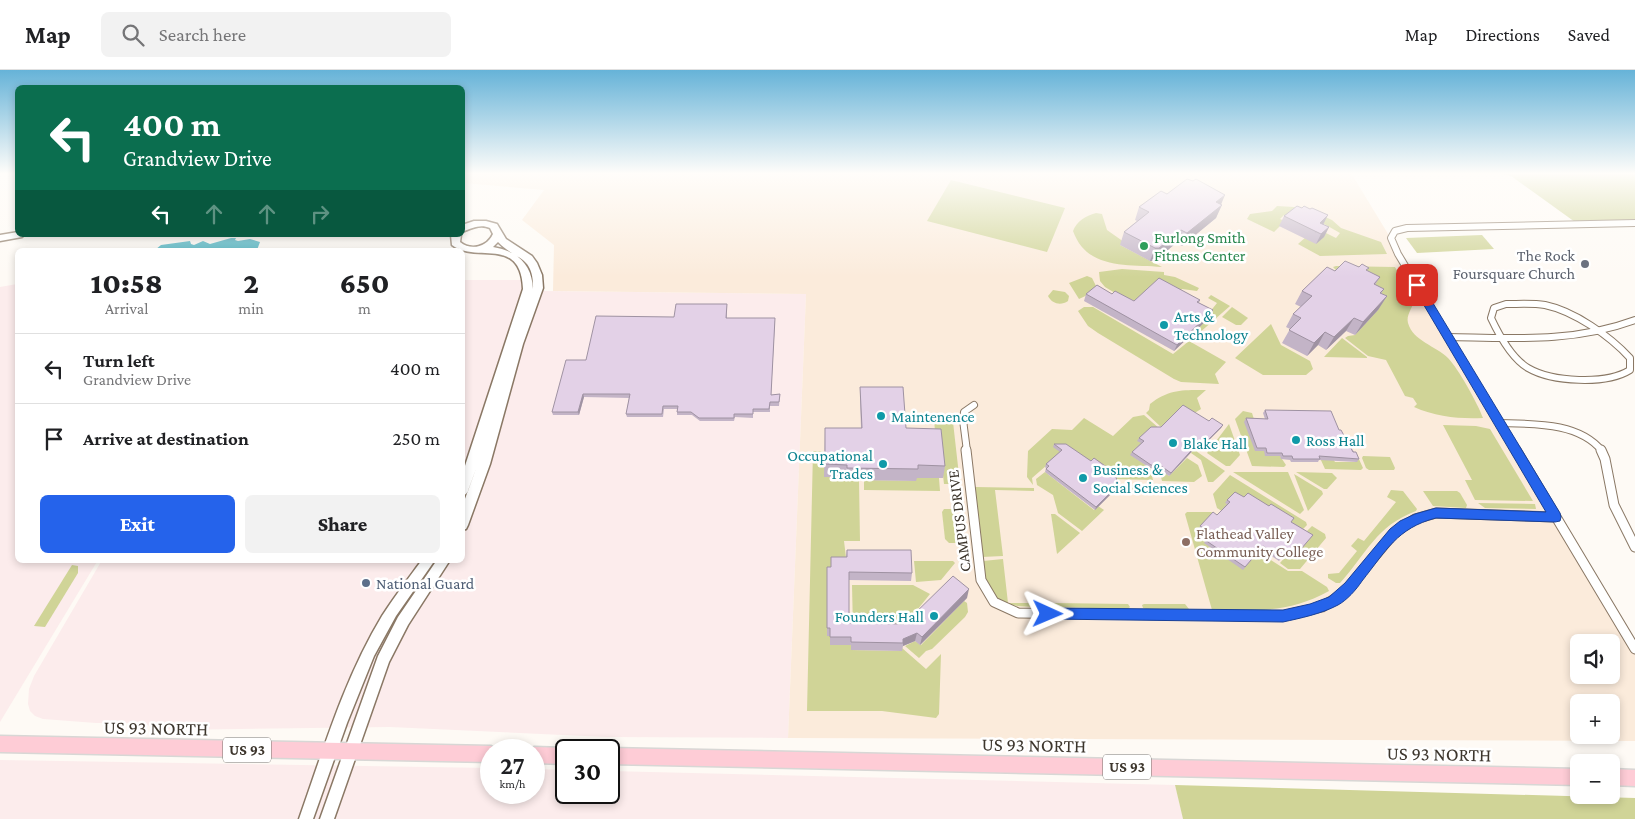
<!DOCTYPE html>
<html lang="en">
<head>
<meta charset="utf-8">
<style>
  body { margin:0; font-family:"Crimson Pro",serif; background:#f2f2f2; color:#202124; height:100vh; display:flex; flex-direction:column; font-size:19px; white-space:nowrap }
  * { box-sizing:border-box; margin:0 }
  p { font-size:16px; color:#757577 }
  .icon { flex:none; width:28px; height:28px; fill:none; stroke:currentColor; stroke-width:2; stroke-linecap:round; stroke-linejoin:round }
  .map { position:relative; flex:1; overflow:hidden }
  .details { position:absolute; left:15px; top:178px; width:450px; height:315px; display:flex; flex-direction:column; background:#fff; border-radius:8px; box-shadow:0 2px 8px #0003 }
  .details>* { flex:none }
  .hud { position:absolute; left:15px; top:15px; width:450px; height:152px; border-radius:8px; box-shadow:0 2px 8px #0003; background:#0b6e4f; color:#fff; overflow:hidden }
  .fabs { position:absolute; left:1570px; top:564px; display:grid; gap:10px }
  .fabs a { display:grid; place-items:center; width:50px; height:50px; border-radius:8px; background:#fff; box-shadow:0 2px 8px #0003; font-size:25px }
  .speed { position:absolute; left:480px; top:669px; display:flex; gap:10px; font-size:25px; font-weight:700; text-align:center }
  .speed>* { display:grid; place-content:center; width:65px; height:65px; border-radius:50%; background:#fff; box-shadow:0 2px 8px #0003; line-height:1 }
  .speed small { font-size:12px; font-weight:400 }
  .speed .limit { border:2px solid #111; border-radius:8px; background:#fff; color:#111 }
  .pin { position:absolute; display:grid; place-items:center; width:42px; height:42px; color:#fff; margin:-21px; border-radius:10px; box-shadow:0 2px 8px #0006 }
  .me { position:absolute; width:55px; margin:-28px; rotate:91deg; stroke-linejoin:round; filter:drop-shadow(0 0 4px #0008) }
  .turn { display:flex; align-items:center; gap:18px; height:105px; padding:0 25px; font-size:22px }
  .turn .icon { width:65px; height:65px; stroke-width:2.5 }
  .turn b { display:block; font-size:35px; line-height:42px }
  .lanes { display:flex; align-items:center; height:48px; padding:0 25px; background:#0003; justify-content:center; gap:25px; direction:ltr }
  .lanes .off { opacity:.35 }
  .eta { display:flex; justify-content:space-evenly; align-items:center; height:85px; text-align:center }
  .eta b { font-size:30px; font-weight:800; line-height:35px }
  .cta { display:flex; gap:10px; margin-top:auto; padding:10px 25px }
  .cta a { flex:1; height:58px; border-radius:8px; background:#2563eb; color:#fff; font-size:20px; font-weight:800; line-height:58px; text-align:center }
  .cta a+a { background:#f2f2f2; color:#202124 }
  ul { padding:0; list-style:none }
  li { display:flex; align-items:center; gap:15px; height:70px; padding:0 25px; border-top:1px solid #e0e0e0 }
  li div { flex:1 }
  li b { display:block; font-size:19px }
  li em { font-style:normal }
  header { display:flex; align-items:center; gap:30px; box-sizing:border-box; height:70px; padding:0 25px; background:#fff; border-bottom:1px solid #e0e0e0 }
  header strong { font-size:24px }
  nav { display:flex; gap:28px; margin-inline-start:auto; font-size:18px }
  .search { width:350px; height:45px; background:#f2f2f2; display:flex; align-items:center; gap:12px; box-sizing:border-box; padding:0 18px; border-radius:8px; color:#757577; font-size:19px }
  .map>svg:first-child { display:block }
</style>
</head>
<body>
<header>
<strong>Map</strong>
<div class="search"><svg class="icon" aria-label="search" viewBox="0 0 24 24"><circle cx="10" cy="10" r="6"/><path d="M15 15l6 6"/></svg>Search here</div>
<nav><a>Map</a><a>Directions</a><a>Saved</a></nav>
</header>
<div class="map">
<svg width="1635" height="749" viewBox="0 0 1635 749">
  <rect width="100%" height="100%" fill="#fefaf5"/>
  <g fill="#fcecec">
    <path d="M 463,210 L 541,210 L 543,220 L 545,221 L 806,224 L 788,668 L 607,667 L 390,657 L 172,660 L 136,653 L 96,653 L 43,649 L 35,646 L 30,641 L 28,634 L 29,619 L 34,606 L 102,490 L 462,490 Z"/>
    <path d="M 17,214 L 18,490 L 98,490 L 0,652 L 0,217 Z"/>
    <path d="M 0,690 L 491,698 L 491,722 L 534,722 L 534,699 L 566,700 L 566,722 L 609,722 L 609,701 L 1175,715 L 1183,749 L 0,749 Z"/>
  </g>
  <path fill="#fbebdb" fill-rule="evenodd" d="M 462,103 L 1351,103 L 1635,570 L 1635,671 L 788,668 L 806,224 L 553,221 L 554,175 L 522,150 L 544,120 L 463,113 ZM 1579,572 L 1611,572 L 1611,605 L 1579,605 ZM 1579,632 L 1611,632 L 1611,665 L 1579,665 Z"/>
  <g fill="#d0d497">
    <path d="M 1497,103 L 1635,103 L 1635,150 L 1575,152 L 1511,106 Z"/>
    <path d="M 951,110 L 1065,138 L 1047,182 L 927,151 Z"/>
    <path d="M 1277,136 L 1294,137 L 1312,141 L 1332,150 L 1341,158 L 1381,172 L 1387,184 L 1320,186 L 1298,174 L 1316,158 L 1336,168 L 1340,163 L 1319,151 L 1290,148 L 1284,145 L 1280,149 L 1285,151 L 1274,162 L 1247,149 L 1250,144 L 1272,141 Z"/>
    <path d="M 1096,143 L 1102,144 L 1107,160 L 1124,172 L 1120,175 L 1162,197 C 1127,194 1087,200 1073,161 C 1077,151 1085,146 1096,143 Z"/>
    <path d="M 1482,165 L 1494,179 L 1417,183 L 1406,168 Z"/>
    <path d="M 1336,196 L 1395,197 L 1414,231 C 1412,239 1406,245 1408,253 C 1413,271 1436,276 1448,288 C 1458,298 1478,334 1483,348 C 1460,349 1436,347 1414,337 L 1417,334 L 1413,328 L 1405,326 L 1386,290 L 1368,286 L 1345,268 L 1348,266 L 1355,265 L 1378,240 L 1371,236 L 1333,197 Z"/>
    <path d="M 1122,199 L 1164,202 L 1164,205 L 1175,207 L 1199,218 L 1197,221 L 1182,219 L 1176,225 L 1138,232 L 1115,223 L 1105,217 L 1100,211 L 1099,202 Z"/>
    <path d="M 1087,206 L 1092,208 L 1098,220 L 1079,229 L 1069,213 Z"/>
    <path d="M 1053,220 L 1065,222 L 1069,226 L 1068,231 C 1061,236 1052,234 1048,226 Z"/>
    <path d="M 1211,225 L 1230,236 L 1198,264 L 1194,262 L 1217,233 L 1208,228 Z"/>
    <path d="M 1084,237 L 1093,237 L 1173,284 L 1189,271 L 1226,292 L 1215,304 L 1219,314 L 1181,312 L 1174,309 L 1098,263 L 1088,256 L 1078,241 Z"/>
    <path d="M 1232,237 L 1248,248 L 1241,255 L 1236,255 L 1222,247 Z"/>
    <path d="M 1271,254 L 1281,275 L 1310,291 L 1313,299 L 1306,305 L 1263,305 L 1235,288 Z"/>
    <path d="M 1342,268 L 1367,287 L 1367,288 L 1324,287 Z"/>
    <path d="M 1206,320 L 1197,328 L 1201,339 L 1193,344 L 1161,357 L 1146,343 L 1149,340 L 1150,334 C 1169,319 1183,320 1206,320 Z"/>
    <path d="M 1243,341 L 1252,343 L 1266,386 L 1280,386 L 1286,395 L 1284,397 L 1252,396 L 1235,349 Z"/>
    <path d="M 927,345 L 943,345 L 953,352 L 960,414 L 944,414 L 939,372 L 936,371 L 934,350 L 923,350 Z"/>
    <path d="M 1144,345 L 1160,359 L 1131,385 L 1150,398 L 1153,410 L 1114,409 L 1089,394 L 1061,383 L 1032,408 L 1033,415 L 1027,407 L 1028,381 L 1052,359 L 1072,360 L 1084,348 L 1113,366 L 1133,347 Z"/>
    <path d="M 1229,354 L 1240,385 L 1230,396 L 1226,396 L 1207,383 Z"/>
    <path d="M 1443,355 L 1476,356 L 1490,359 L 1533,431 L 1475,430 L 1465,410 L 1472,410 Z"/>
    <path d="M 1193,379 L 1225,401 L 1213,412 L 1208,412 L 1201,390 L 1191,383 Z"/>
    <path d="M 813,381 L 825,382 L 846,407 L 859,410 L 860,471 L 844,471 L 847,496 L 827,506 L 827,566 L 830,566 L 830,575 L 851,575 L 851,580 L 902,581 L 902,578 L 926,599 L 941,584 L 939,644 L 936,648 L 882,641 L 807,641 Z"/>
    <path d="M 1354,386 L 1358,387 L 1363,398 L 1361,400 L 1325,399 L 1320,388 L 1333,389 L 1335,392 L 1356,392 Z"/>
    <path d="M 1363,386 L 1390,387 L 1395,398 L 1394,400 L 1369,400 L 1366,398 L 1362,388 Z"/>
    <path d="M 1187,388 L 1198,395 L 1202,406 L 1194,412 L 1162,411 L 1159,399 L 1169,406 Z"/>
    <path d="M 1045,402 L 1094,440 L 1098,436 L 1104,440 L 1082,461 L 1058,443 L 1053,425 L 1037,415 L 1036,409 Z"/>
    <path d="M 1233,402 L 1288,402 L 1304,440 L 1300,444 Z"/>
    <path d="M 1296,402 L 1332,403 L 1337,408 L 1327,419 L 1324,419 Z"/>
    <path d="M 1294,404 L 1322,421 L 1323,424 L 1308,441 Z"/>
    <path d="M 1230,405 L 1306,452 L 1307,455 L 1300,462 L 1289,455 L 1292,452 L 1242,430 L 1226,433 L 1234,439 L 1228,445 L 1217,438 L 1213,424 Z"/>
    <path d="M 916,408 L 939,408 L 940,421 L 864,420 L 864,410 L 916,411 Z"/>
    <path d="M 1128,415 L 1156,416 L 1158,424 L 1130,424 Z"/>
    <path d="M 975,417 L 1034,418 L 1034,421 L 995,420 L 1003,486 L 982,487 Z"/>
    <path d="M 1391,420 L 1403,421 L 1417,439 L 1416,441 C 1376,456 1367,483 1340,513 L 1336,513 L 1328,508 L 1328,504 L 1339,503 L 1357,481 L 1351,476 L 1358,468 L 1364,471 L 1396,432 L 1387,427 Z"/>
    <path d="M 1423,421 L 1457,421 L 1460,423 L 1467,435 L 1466,438 L 1433,436 Z"/>
    <path d="M 1478,433 L 1535,434 L 1536,439 L 1485,438 Z"/>
    <path d="M 944,439 L 953,439 L 956,473 L 949,473 L 945,469 L 942,442 Z"/>
    <path d="M 1187,442 L 1212,442 L 1211,445 L 1258,482 L 1288,501 L 1302,501 L 1327,517 L 1329,521 C 1289,543 1256,541 1212,540 L 1185,444 Z"/>
    <path d="M 1051,444 L 1055,444 L 1080,463 L 1057,484 Z"/>
    <path d="M 1312,456 L 1325,464 L 1326,468 L 1300,499 L 1288,499 L 1280,493 L 1287,485 L 1293,489 L 1310,468 L 1304,464 Z"/>
    <path d="M 1003,489 L 1008,533 L 1035,533 L 1037,535 L 1035,537 C 996,536 988,530 983,491 Z"/>
    <path d="M 914,491 L 953,491 L 955,493 L 941,510 L 916,512 Z"/>
    <path d="M 72,495 L 78,496 L 78,503 L 45,557 L 34,556 Z"/>
    <path d="M 852,515 L 913,515 L 930,524 L 901,560 L 853,559 Z"/>
    <path d="M 964,531 L 967,533 L 968,542 L 965,547 L 932,579 L 926,581 L 919,588 L 905,576 L 915,571 L 921,575 Z"/>
    <path d="M 1053,533 L 1128,534 L 1130,537 L 1128,539 L 1053,537 L 1051,535 Z"/>
    <path d="M 1144,534 L 1185,534 L 1189,539 L 1187,540 L 1146,539 L 1143,538 L 1142,535 Z"/>
    <path d="M 1175,715 L 1635,728 L 1635,749 L 1183,749 Z"/>
  </g>
  <path fill="#43b1c1" d="M 231,168 L 236,168 L 235,170 L 238,171 L 250,169 L 260,172 L 257,180 L 155,180 L 161,175 L 190,171 L 191,174 L 194,175 L 203,171 L 210,174 Z"/>
  <g fill="none" stroke-linecap="round" stroke-linejoin="round">
    <defs>
      <g id="minor-far1">
        <path d="M 1506,234 C 1519,234 1533,233 1545,235 C 1574,241 1610,266 1630,288 L 1630,300 C 1606,315 1552,312 1528,298 C 1511,288 1499,265 1491,248 L 1494,238 Z"/>
        <path d="M 1448,267 C 1513,268 1573,273 1635,250"/>
        <path d="M 1499,353 C 1533,354 1579,352 1602,381"/>
        <path d="M 967,381 L 963,350 L 964,342 L 974,335"/>
        <path d="M 1516,381 L 1398,184 L 1391,168 L 1395,161 L 1407,158 L 1635,153"/>
      </g>
      <g id="minor">
        <path d="M 966,380 L 981,510 L 994,532 L 1018,543 L 1283,546 L 1322,537 L 1344,523 L 1394,463 L 1415,449 L 1436,443 L 1555,447"/>
        <path d="M 1516,380 L 1635,579"/>
        <path d="M 1601,380 L 1605,389 L 1614,435 L 1635,477"/>
      </g>
      <g id="secondary">
        <path d="M 474,151 L 486,151 L 497,154 L 506,169 L 532,186 L 537,193 L 542,205 L 543,218 L 523,274 L 490,394 L 468,455 L 466,459 L 462,460 L 462,437 L 477,396 L 468,421 L 466,424 L 462,426 L 462,405 L 523,219 C 521,165 476,194 452,175 L 451,165 L 461,165 L 460,172 C 471,181 487,177 493,164 L 490,158 C 480,154 473,158 462,162 L 462,155 ZM 498,172 C 516,191 534,185 533,219 C 532,194 517,181 493,177 Z"/>
        <path d="M 18,162 L 18,165 L 24,165 L 22,167 L 0,171 L 0,165 Z"/>
        <path d="M 422,490 L 435,490 L 396,546 L 374,586 L 347,653 L 313,749 L 299,749 C 323,681 344,609 382,546 C 394,527 408,509 422,490 Z"/>
        <path d="M 437,490 L 450,490 L 408,555 L 389,592 L 334,749 L 320,749 L 378,586 L 398,547 Z"/>
      </g>
      <g id="primary">
        <path d="M 0,666 L 491,676 L 497,680 L 491,680 L 491,692 L 0,682 Z"/>
        <path d="M 534,677 L 566,678 L 571,680 L 566,680 L 566,694 L 534,693 L 534,680 L 528,680 Z"/>
        <path d="M 609,678 L 1579,699 L 1579,715 L 609,694 L 609,680 L 604,680 Z"/>
        <path d="M 1611,699 L 1635,700 L 1635,716 L 1611,715 Z"/>
      </g>
    </defs>
    <use href="#minor-far1" stroke="#8a7865" stroke-width="8"/>
    <use href="#minor" stroke="#8a7865" stroke-width="11"/>
    <use href="#secondary" stroke="#8a7865" stroke-width="3"/>
    <use href="#primary" stroke="#d8d7d5" stroke-width="3"/>
    <use href="#minor-far1" stroke="#fff" stroke-width="6"/>
    <use href="#minor" stroke="#fff" stroke-width="9"/>
    <use href="#secondary" fill="#fff" fill-rule="evenodd"/>
    <use href="#primary" fill="#feccd6" fill-rule="evenodd"/>
  </g>
  <g fill="#c3b4c7">
    <path d="M 1167,124 L 1221,134 L 1216,148 L 1182,176 L 1176,173 L 1155,191 L 1150,191 L 1120,175 L 1124,162 L 1137,151 L 1135,150 L 1139,137 Z"/>
    <path d="M 1302,138 L 1323,155 L 1329,157 L 1324,167 L 1316,174 L 1279,156 L 1284,146 Z"/>
    <path d="M 1359,197 L 1380,207 L 1375,215 L 1384,219 L 1381,224 L 1387,226 L 1378,240 L 1355,265 L 1346,261 L 1326,280 L 1318,275 L 1307,286 L 1282,273 L 1290,259 L 1286,257 L 1293,244 L 1301,237 L 1295,234 L 1302,221 L 1335,201 Z"/>
    <path d="M 1086,224 L 1112,224 L 1134,231 L 1200,230 L 1199,233 L 1213,240 L 1210,247 L 1174,281 L 1084,231 Z"/>
    <path d="M 727,234 L 727,248 L 775,251 L 771,325 L 780,324 L 779,336 L 770,336 L 770,342 L 753,342 L 753,348 L 735,347 L 734,351 L 700,351 L 692,345 L 677,345 L 677,339 L 664,339 L 663,347 L 627,347 L 626,344 L 629,328 L 584,327 L 579,345 L 553,345 L 552,342 L 586,290 L 674,247 Z"/>
    <path d="M 860,317 L 945,396 L 943,408 L 917,408 L 916,411 L 846,410 L 846,407 L 824,407 L 825,358 L 861,358 L 860,330 Z"/>
    <path d="M 1265,340 L 1339,360 L 1359,389 L 1357,392 L 1319,390 L 1318,392 L 1291,392 L 1290,390 L 1281,389 L 1280,386 L 1265,386 L 1264,381 L 1255,381 L 1244,352 L 1246,348 L 1265,349 L 1263,343 Z"/>
    <path d="M 1209,351 L 1223,355 L 1221,358 L 1200,379 L 1197,376 L 1169,406 L 1159,399 L 1150,398 L 1130,385 L 1132,382 L 1141,373 L 1137,371 L 1139,368 L 1161,357 Z"/>
    <path d="M 1054,374 L 1117,418 L 1095,440 L 1045,402 L 1046,398 L 1045,397 L 1046,394 L 1060,382 L 1053,377 Z"/>
    <path d="M 1244,427 L 1292,452 L 1313,465 L 1293,489 L 1285,484 L 1279,491 L 1261,479 L 1243,500 L 1204,473 L 1209,466 L 1199,459 L 1200,456 L 1217,445 L 1227,434 L 1225,433 L 1227,430 Z"/>
    <path d="M 847,480 L 912,503 L 911,511 L 849,510 L 849,553 L 904,554 L 967,528 L 920,575 L 915,571 L 903,576 L 902,581 L 851,580 L 851,575 L 830,575 L 830,566 L 827,566 L 827,497 L 831,497 L 846,487 Z"/>
  </g>
  <g fill="#9f92a2">
    <path d="M 1225,125 L 1220,137 L 1222,135 L 1216,148 L 1182,176 L 1187,163 L 1216,132 Z"/>
    <path d="M 1328,145 L 1323,155 L 1315,163 L 1320,153 Z"/>
    <path d="M 1329,157 L 1324,167 L 1316,174 L 1321,164 Z"/>
    <path d="M 1181,160 L 1176,173 L 1155,191 L 1150,191 L 1155,178 Z"/>
    <path d="M 1387,226 L 1378,240 L 1355,265 L 1363,252 Z"/>
    <path d="M 1213,240 L 1210,247 L 1174,281 L 1177,275 Z"/>
    <path d="M 1354,248 L 1346,261 L 1326,280 L 1334,267 Z"/>
    <path d="M 1325,262 L 1318,275 L 1307,286 L 1314,273 Z"/>
    <path d="M 583,324 L 584,327 L 579,345 L 578,342 Z"/>
    <path d="M 1223,355 L 1221,358 L 1200,379 L 1202,376 Z"/>
    <path d="M 1198,373 L 1197,376 L 1169,406 L 1171,403 Z"/>
    <path d="M 1118,415 L 1117,418 L 1095,440 L 1096,437 Z"/>
    <path d="M 969,519 L 967,528 L 920,575 L 922,567 Z"/>
    <path d="M 917,563 L 915,571 L 903,576 L 903,569 Z"/>
  </g>
  <g fill="#e3d1e7" stroke="#9f92a2">
    <path d="M 1187,109 L 1193,111 L 1196,109 L 1225,125 L 1216,132 L 1222,135 L 1187,163 L 1181,160 L 1159,178 L 1155,178 L 1124,162 L 1149,142 L 1139,137 L 1161,121 L 1167,124 Z"/>
    <path d="M 1297,136 L 1302,138 L 1304,136 L 1310,139 L 1312,138 L 1328,145 L 1320,153 L 1329,157 L 1321,164 L 1284,146 Z"/>
    <path d="M 1345,191 L 1359,197 L 1362,194 L 1369,198 L 1366,200 L 1380,207 L 1374,214 L 1384,219 L 1380,223 L 1387,226 L 1363,252 L 1354,248 L 1334,267 L 1325,262 L 1314,273 L 1289,260 L 1301,248 L 1293,244 L 1312,226 L 1302,221 L 1327,197 L 1335,201 Z"/>
    <path d="M 1159,208 L 1200,230 L 1197,232 L 1213,240 L 1177,275 L 1086,224 L 1097,215 L 1112,224 L 1115,221 L 1134,231 Z"/>
    <path d="M 676,234 L 727,234 L 726,248 L 775,248 L 771,325 L 780,324 L 779,332 L 770,332 L 769,339 L 753,339 L 753,344 L 734,344 L 734,348 L 699,348 L 691,342 L 677,342 L 678,336 L 663,336 L 662,344 L 626,344 L 630,324 L 583,324 L 578,342 L 552,342 L 566,290 L 586,290 L 596,246 L 674,247 Z"/>
    <path d="M 860,317 L 903,317 L 906,358 L 941,359 L 945,396 L 918,395 L 918,399 L 847,398 L 847,395 L 825,394 L 825,358 L 862,358 Z"/>
    <path d="M 1183,335 L 1209,351 L 1212,348 L 1223,355 L 1202,376 L 1198,373 L 1171,403 L 1161,396 L 1151,395 L 1132,382 L 1144,371 L 1139,368 L 1151,357 L 1161,357 Z"/>
    <path d="M 1265,340 L 1331,341 L 1339,360 L 1341,360 L 1348,373 L 1353,382 L 1356,382 L 1359,389 L 1319,386 L 1320,389 L 1293,389 L 1292,386 L 1283,386 L 1282,383 L 1267,383 L 1266,378 L 1257,378 L 1246,348 L 1268,349 Z"/>
    <path d="M 1054,374 L 1066,374 L 1091,391 L 1094,388 L 1115,403 L 1118,415 L 1096,437 L 1046,399 L 1049,396 L 1046,394 L 1062,380 Z"/>
    <path d="M 1235,422 L 1244,427 L 1248,423 L 1269,436 L 1271,434 L 1294,448 L 1291,452 L 1313,465 L 1295,486 L 1288,481 L 1282,488 L 1263,476 L 1245,497 L 1205,470 L 1212,463 L 1200,456 L 1213,442 L 1217,445 L 1230,432 L 1227,430 Z"/>
    <path d="M 847,480 L 911,480 L 912,503 L 849,502 L 849,553 L 904,554 L 953,506 L 969,519 L 922,567 L 917,563 L 903,569 L 903,573 L 851,572 L 851,567 L 830,567 L 830,558 L 827,558 L 827,497 L 831,497 L 831,487 L 847,487 Z"/>
  </g>
  <linearGradient id="sky" x2="0" y2="1"><stop stop-color="#66b3d8"/><stop offset="0.5" stop-color="#fffdfa"/><stop offset="1" stop-color="#fffdfa" stop-opacity="0"/></linearGradient>
  <rect width="1635" height="207" fill="url(#sky)"/>
  <path fill="#2563eb" stroke="#184099" d="M 1417,212 L 1422,215 L 1560,443 L 1561,447 L 1560,451 L 1555,452 L 1436,448 C 1397,458 1386,481 1362,511 C 1356,520 1347,530 1338,535 C 1321,544 1301,548 1283,552 L 1048,549 L 1043,548 L 1041,544 L 1043,539 L 1048,538 L 1283,540 L 1310,534 L 1329,527 L 1345,513 L 1390,459 L 1400,451 L 1415,444 L 1436,438 L 1546,442 L 1412,215 Z"/>
  <circle fill="#2e9e5b" stroke="#fff" stroke-width="2" cx="1144" cy="176" r="5"/>
  <circle fill="#6b7280" stroke="#fff" stroke-width="2" cx="1585" cy="194" r="5"/>
  <g fill="#0f9aa8" stroke="#fff" stroke-width="2">
    <circle cx="1164" cy="255" r="5"/>
    <circle cx="881" cy="346" r="5"/>
    <circle cx="1296" cy="370" r="5"/>
    <circle cx="1173" cy="373" r="5"/>
    <circle cx="883" cy="394" r="5"/>
    <circle cx="1083" cy="408" r="5"/>
    <circle cx="934" cy="546" r="5"/>
  </g>
  <circle fill="#8d6e63" stroke="#fff" stroke-width="2" cx="1186" cy="472" r="5"/>
  <circle fill="#5c6f8a" stroke="#fff" stroke-width="2" cx="366" cy="513" r="5"/>
  <g text-anchor="middle" dominant-baseline="central" stroke-width="5" stroke-linejoin="round" paint-order="stroke">
    <g fill="#fff" stroke="#77726c" stroke-width="1">
      <rect x="223" y="667.5" width="48" height="25" rx="4"/>
      <rect x="1103" y="684.5" width="48" height="25" rx="4"/>
    </g>
    <g font-size="15" font-weight="bold" fill="#3d362d">
      <text x="247" y="680">US 93</text>
      <text x="1127" y="697">US 93</text>
    </g>
    <g font-size="16" fill="#27864d" stroke="#fff" text-anchor="start">
      <text x="1154" y="167">Furlong Smith<tspan x="1154" dy="18">Fitness Center</tspan></text>
    </g>
    <g font-size="16" fill="#5b616d" stroke="#fff" text-anchor="end">
      <text x="1575" y="185">The Rock<tspan x="1575" dy="18">Foursquare Church</tspan></text>
    </g>
    <g font-size="16" fill="#0d838f" stroke="#fff" text-anchor="start">
      <text x="1174" y="246">Arts &amp;<tspan x="1174" dy="18">Technology</tspan></text>
      <text x="891" y="346">Maintenence</text>
      <text x="1306" y="370">Ross Hall</text>
      <text x="1183" y="373">Blake Hall</text>
      <text x="873" y="385" text-anchor="end">Occupational<tspan x="873" dy="18">Trades</tspan></text>
      <text x="1093" y="399">Business &amp;<tspan x="1093" dy="18">Social Sciences</tspan></text>
      <text x="924" y="546" text-anchor="end">Founders Hall</text>
    </g>
    <g font-size="16" fill="#3d362d" stroke="#fff">
      <text transform="translate(959 451) rotate(-97)">CAMPUS DRIVE</text>
    </g>
    <g font-size="16" fill="#785e54" stroke="#fff" text-anchor="start">
      <text x="1196" y="463">Flathead Valley<tspan x="1196" dy="18">Community College</tspan></text>
    </g>
    <g font-size="16" fill="#4e5e75" stroke="#fff" text-anchor="start">
      <text x="376" y="513">National Guard</text>
    </g>
    <g font-size="19" fill="#3d362d" stroke="#fff">
      <text transform="translate(156 658) rotate(1)">US 93 NORTH</text>
      <text transform="translate(1034 675) rotate(1)">US 93 NORTH</text>
      <text transform="translate(1439 684) rotate(1)">US 93 NORTH</text>
    </g>
  </g>
</svg>
<div class="fabs">
<a><svg class="icon" aria-label="sound" viewBox="0 0 24 24"><path d="M4 9h4l5-4v14l-5-4H4zM17 9q2 3 0 6"/></svg></a>
<a>+</a>
<a>−</a>
</div>
<div class="speed"><div>27<small>km/h</small></div><div class="limit">30</div></div>
<div class="pin" style="left:1417px;top:215px;background:#d93025"><svg class="icon" aria-label="arrive" viewBox="0 0 24 24"><path d="M6 21V4h12l-3 4 3 4H6"/></svg></div>
<svg class="me" style="left:1048px;top:544px" viewBox="-20 -20 40 40"><path d="M0-17L14 15 0 8-14 15z" fill="#2563eb" stroke="#fff" stroke-width="4"/></svg>
<div class="hud">
<div class="turn"><svg class="icon" aria-label="left" viewBox="0 0 24 24"><path d="M17 20v-9H6M10 6l-5 5 5 5"/></svg><div><b>400 m</b>Grandview Drive</div></div>
<div class="lanes"><svg class="icon" aria-label="left" viewBox="0 0 24 24"><path d="M17 20v-9H6M10 6l-5 5 5 5"/></svg><svg class="icon off" aria-label="ahead" viewBox="0 0 24 24"><path d="M12 20V5M6 11l6-6 6 6"/></svg><svg class="icon off" aria-label="ahead" viewBox="0 0 24 24"><path d="M12 20V5M6 11l6-6 6 6"/></svg><svg class="icon off" aria-label="right" viewBox="0 0 24 24"><path d="M7 20v-9h11M14 6l5 5-5 5"/></svg></div>
</div>
<section class="details">
<div class="eta">
<div><b>10:58</b><p>Arrival</p></div>
<div><b>2</b><p>min</p></div>
<div><b>650</b><p>m</p></div>
</div>
<ul>
<li><svg class="icon" aria-label="left" viewBox="0 0 24 24"><path d="M17 20v-9H6M10 6l-5 5 5 5"/></svg><div><b>Turn left</b><p>Grandview Drive</p></div><em>400 m</em></li>
<li><svg class="icon" aria-label="arrive" viewBox="0 0 24 24"><path d="M6 21V4h12l-3 4 3 4H6"/></svg><div><b>Arrive at destination</b></div><em>250 m</em></li>
</ul>
<div class="cta"><a>Exit</a><a>Share</a></div>
</section>
</div>
</body>
</html>
